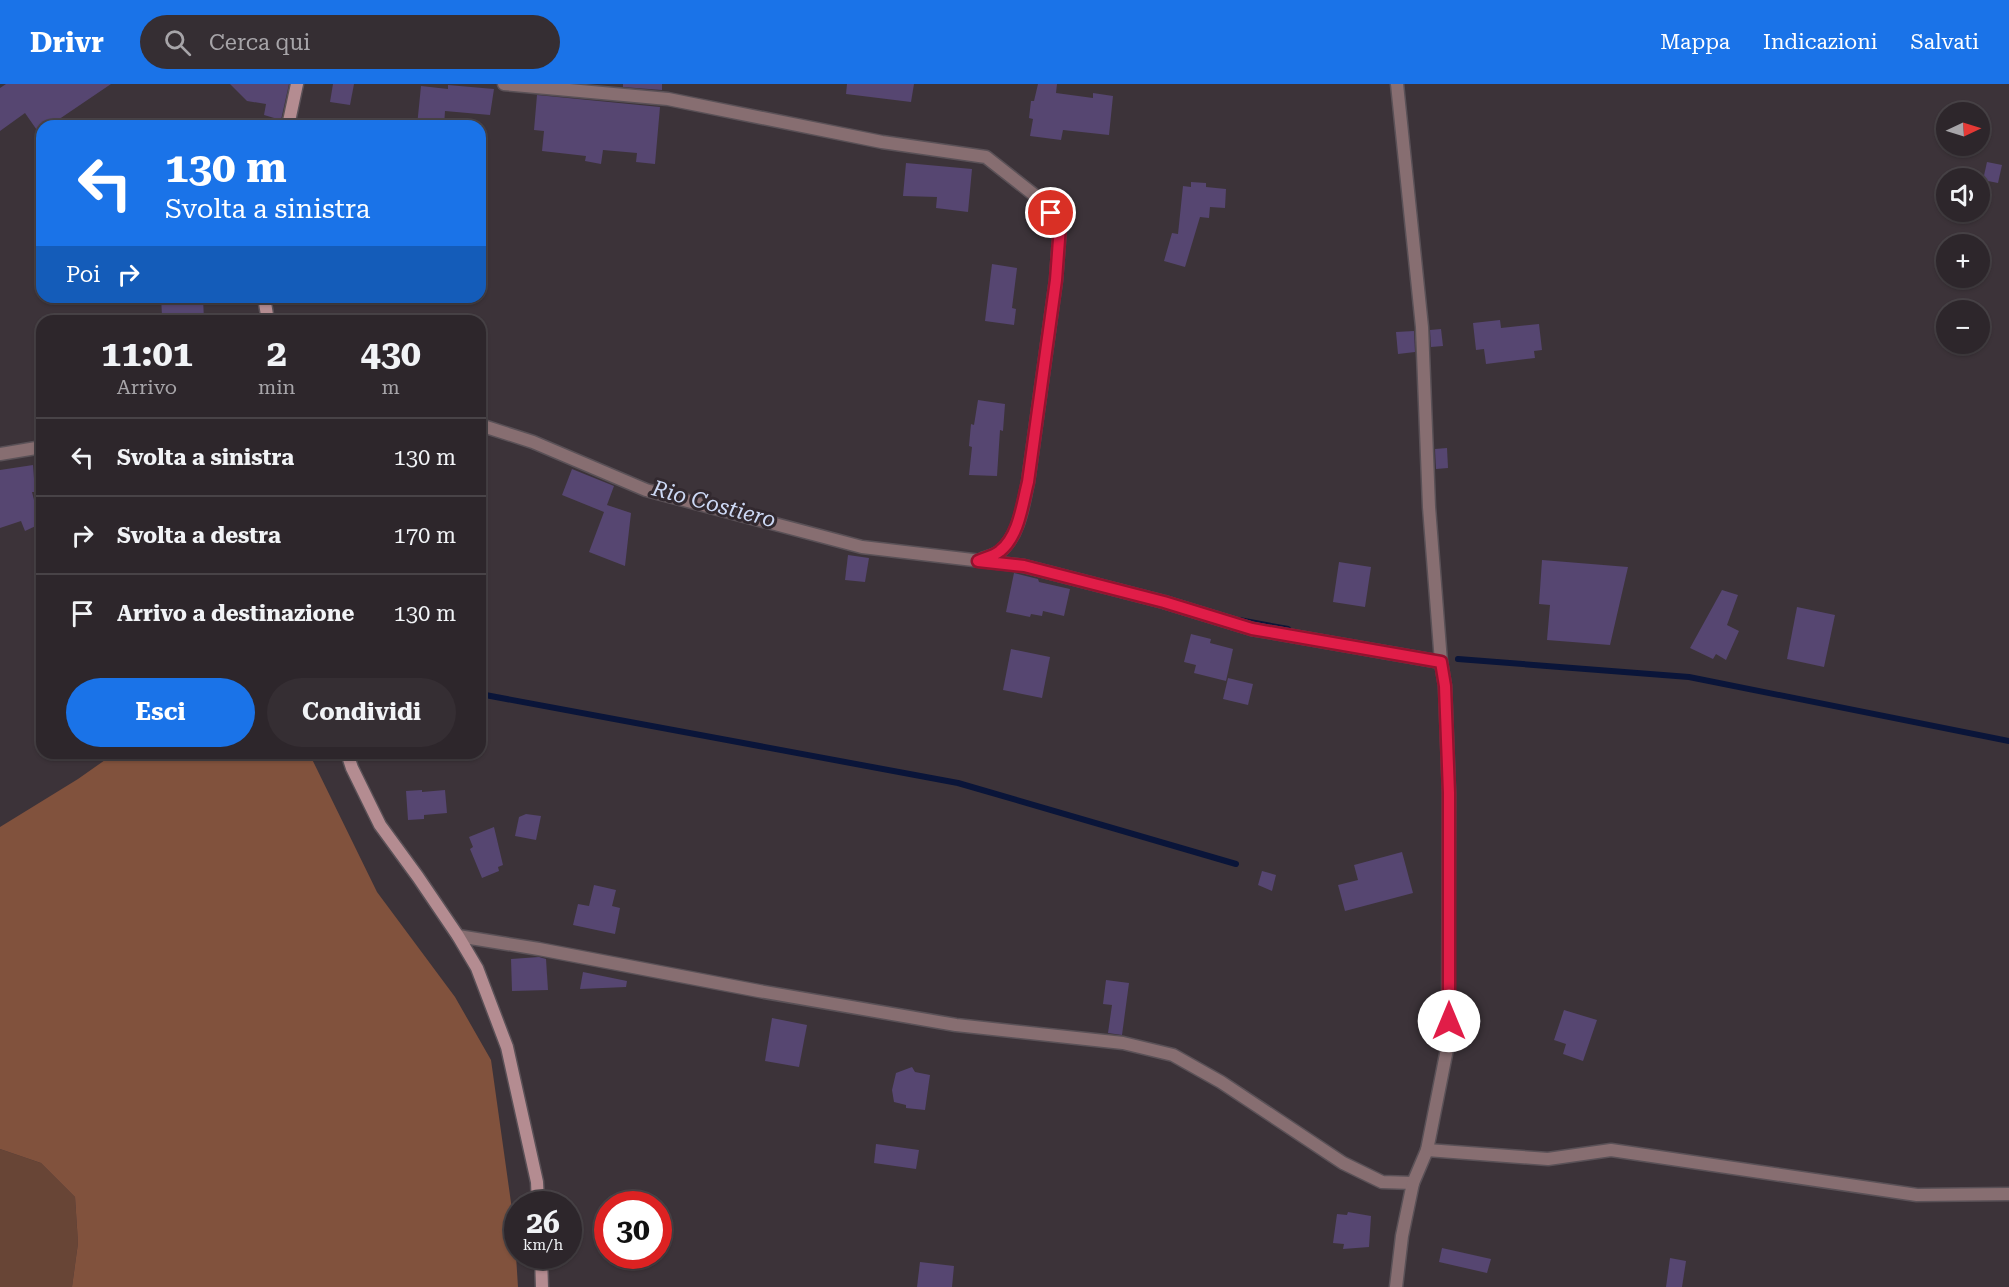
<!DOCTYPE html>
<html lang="it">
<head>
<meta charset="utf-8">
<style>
  body { margin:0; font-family:"Roboto Serif",serif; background:#352e33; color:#f1f3f6; height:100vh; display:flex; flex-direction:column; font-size:22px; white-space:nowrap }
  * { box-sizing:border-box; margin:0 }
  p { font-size:20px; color:#a7a5a9 }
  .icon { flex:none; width:33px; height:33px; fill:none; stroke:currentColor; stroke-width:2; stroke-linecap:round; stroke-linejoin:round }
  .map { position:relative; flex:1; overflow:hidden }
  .side { position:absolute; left:36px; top:231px; width:450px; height:444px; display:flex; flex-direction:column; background:#2d262b; border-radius:18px; box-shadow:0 2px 4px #0004,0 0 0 2px #484347 }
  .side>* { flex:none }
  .top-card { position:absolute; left:36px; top:36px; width:450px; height:183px; border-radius:18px; box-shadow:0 2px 4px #0004,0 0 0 2px #484347; background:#1a73e8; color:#fff; overflow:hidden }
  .needle { width:39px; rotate:86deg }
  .controls { position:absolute; left:1936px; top:18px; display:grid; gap:12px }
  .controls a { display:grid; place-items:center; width:54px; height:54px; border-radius:50%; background:#2d262b; box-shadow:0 2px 4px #0004,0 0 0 2px #484347; font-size:30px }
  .speed { position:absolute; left:504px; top:1107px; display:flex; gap:12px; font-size:30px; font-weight:700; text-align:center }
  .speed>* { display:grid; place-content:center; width:78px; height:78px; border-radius:50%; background:#2d262b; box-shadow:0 2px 4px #0004,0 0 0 2px #484347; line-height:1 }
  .speed small { font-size:15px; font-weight:400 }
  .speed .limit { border:9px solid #d22; background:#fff; color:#111 }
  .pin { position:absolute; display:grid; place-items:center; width:51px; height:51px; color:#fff; margin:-26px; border:3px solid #fff; border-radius:50%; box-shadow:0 2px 6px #0007 }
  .me { position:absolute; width:66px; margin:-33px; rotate:0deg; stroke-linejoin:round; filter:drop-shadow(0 0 4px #0008) }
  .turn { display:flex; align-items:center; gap:21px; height:126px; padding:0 30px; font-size:27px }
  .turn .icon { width:78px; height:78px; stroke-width:2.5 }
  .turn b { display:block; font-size:42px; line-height:51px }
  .then { display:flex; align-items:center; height:57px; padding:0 30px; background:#0003; gap:12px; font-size:22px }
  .eta { display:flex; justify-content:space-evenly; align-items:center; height:102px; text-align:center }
  .eta b { font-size:36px; font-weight:700; line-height:42px }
  .button { display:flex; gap:12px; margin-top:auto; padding:12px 30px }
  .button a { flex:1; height:69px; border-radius:36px; background:#1a73e8; color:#fff; font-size:24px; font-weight:700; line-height:69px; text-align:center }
  .button a+a { background:#352e33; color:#f1f3f6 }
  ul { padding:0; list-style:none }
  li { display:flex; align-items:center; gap:18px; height:78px; padding:0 30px; border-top:2px solid #484347 }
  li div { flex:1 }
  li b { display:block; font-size:22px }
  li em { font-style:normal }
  header { display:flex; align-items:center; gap:36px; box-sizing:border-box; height:84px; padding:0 30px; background:#1a73e8; color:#fff }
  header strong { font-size:28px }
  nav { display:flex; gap:33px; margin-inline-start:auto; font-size:21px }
  .search { width:420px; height:54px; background:#352e33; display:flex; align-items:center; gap:15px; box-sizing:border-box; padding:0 21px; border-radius:33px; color:#a7a5a9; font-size:22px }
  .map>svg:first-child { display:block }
</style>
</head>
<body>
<header>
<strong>Drivr</strong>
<div class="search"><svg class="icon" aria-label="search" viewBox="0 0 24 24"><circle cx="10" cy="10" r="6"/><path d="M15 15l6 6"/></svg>Cerca qui</div>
<nav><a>Mappa</a><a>Indicazioni</a><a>Salvati</a></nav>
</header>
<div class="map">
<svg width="2009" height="1203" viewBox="0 0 2009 1203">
  <rect width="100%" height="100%" fill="#3c3339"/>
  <path fill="#684536" d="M 0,1065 L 41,1079 L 75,1113 L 78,1159 L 72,1203 L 0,1203 Z"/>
  <path fill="#81523d" d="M 115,669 L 309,669 L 377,808 L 455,913 L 491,976 L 514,1140 L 518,1203 L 72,1203 L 78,1159 L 75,1113 L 41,1079 L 0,1065 L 0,743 L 78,695 Z"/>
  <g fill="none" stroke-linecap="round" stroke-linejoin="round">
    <g stroke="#0a1539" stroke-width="6">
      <path d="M 1239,536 L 1288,545"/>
      <path d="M 1458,575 L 1689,593 L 2009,657"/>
      <path d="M 480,610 L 958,699 L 1236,780"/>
    </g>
  </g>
  <g fill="#564671">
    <path d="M 6,0 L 111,0 L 49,42 L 42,42 L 42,47 L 39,49 L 25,29 L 0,47 L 0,4 Z"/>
    <path d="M 230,0 L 289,0 L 281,36 L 264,31 L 266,20 L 247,17 Z"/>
    <path d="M 333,0 L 354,0 L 350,21 L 330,18 Z"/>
    <path d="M 623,0 L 662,0 L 662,6 L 623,3 Z"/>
    <path d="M 847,0 L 914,0 L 911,18 L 846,10 Z"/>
    <path d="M 1038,0 L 1057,0 L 1056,9 L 1093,14 L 1093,9 L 1113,12 L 1109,51 L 1063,46 L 1061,56 L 1030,52 L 1033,35 L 1029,34 L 1031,17 L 1034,17 Z"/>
    <path d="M 448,1 L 494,5 L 490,31 L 445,27 L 444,42 L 417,42 L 421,2 L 448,5 Z"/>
    <path d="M 537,11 L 660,23 L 655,80 L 636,78 L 637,69 L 603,66 L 601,80 L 585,77 L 586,72 L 542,67 L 544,47 L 534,46 Z"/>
    <path d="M 1987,78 L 2002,81 L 1998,99 L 1983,96 Z"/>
    <path d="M 906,79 L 972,85 L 968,128 L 936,124 L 937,113 L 903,112 Z"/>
    <path d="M 1191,98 L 1206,99 L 1206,103 L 1226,105 L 1225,124 L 1210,123 L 1209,134 L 1200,133 L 1185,183 L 1164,177 L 1172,149 L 1178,150 L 1183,102 L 1191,103 Z"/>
    <path d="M 992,180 L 1017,184 L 1012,224 L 1016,225 L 1014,241 L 985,237 Z"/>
    <path d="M 161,213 L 203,213 L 204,237 L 177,237 L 177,231 L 162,232 Z"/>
    <path d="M 1500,236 L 1501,244 L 1539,240 L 1542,266 L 1534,267 L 1535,274 L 1486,280 L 1484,265 L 1476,266 L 1473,239 Z"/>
    <path d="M 1441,245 L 1443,262 L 1431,263 L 1430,246 Z"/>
    <path d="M 1414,247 L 1415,268 L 1398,270 L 1396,248 Z"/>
    <path d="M 978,316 L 1005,320 L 1003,347 L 1000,346 L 997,392 L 969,391 L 972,363 L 969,362 L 971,340 L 974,341 Z"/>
    <path d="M 1447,364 L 1448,384 L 1436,385 L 1435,365 Z"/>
    <path d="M 33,381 L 35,408 L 32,408 L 40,440 L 25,447 L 21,437 L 0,444 L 0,386 Z"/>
    <path d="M 572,385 L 614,402 L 607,421 L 631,429 L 625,482 L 589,468 L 604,428 L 562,411 Z"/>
    <path d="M 848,471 L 869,474 L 865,498 L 845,496 Z"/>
    <path d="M 1542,476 L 1628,483 L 1610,561 L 1547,556 L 1550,521 L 1539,520 Z"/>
    <path d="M 1339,478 L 1371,483 L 1365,523 L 1333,518 Z"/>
    <path d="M 1014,489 L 1038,495 L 1039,498 L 1070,505 L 1064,532 L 1043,527 L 1042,532 L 1031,530 L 1030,533 L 1006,528 Z"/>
    <path d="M 1722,506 L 1738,511 L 1727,541 L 1739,547 L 1726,576 L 1716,570 L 1713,575 L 1690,564 Z"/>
    <path d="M 1797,523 L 1835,531 L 1824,583 L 1787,575 Z"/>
    <path d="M 1191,550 L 1211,555 L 1210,559 L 1233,565 L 1226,597 L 1194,589 L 1196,581 L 1184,578 Z"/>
    <path d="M 1011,565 L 1050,573 L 1042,614 L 1003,606 Z"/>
    <path d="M 1228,594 L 1253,600 L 1248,621 L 1223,615 Z"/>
    <path d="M 422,706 L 422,708 L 445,706 L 447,729 L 424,731 L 424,735 L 408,736 L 406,707 Z"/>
    <path d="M 526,730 L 541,732 L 536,756 L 515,752 L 519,733 Z"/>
    <path d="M 494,743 L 503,781 L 498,783 L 499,787 L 482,794 L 470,765 L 473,763 L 469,753 Z"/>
    <path d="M 1402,768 L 1413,809 L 1345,827 L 1338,801 L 1358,796 L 1354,781 Z"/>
    <path d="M 1262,787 L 1276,791 L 1272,807 L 1258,801 Z"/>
    <path d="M 594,801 L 616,806 L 612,822 L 620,824 L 615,850 L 573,841 L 578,820 L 589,822 Z"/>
    <path d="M 539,873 L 546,875 L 548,906 L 512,907 L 511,875 Z"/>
    <path d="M 583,888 L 627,897 L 626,903 L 580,905 Z"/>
    <path d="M 1106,896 L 1129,899 L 1122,951 L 1108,949 L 1112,921 L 1103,920 Z"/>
    <path d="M 1564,926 L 1597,936 L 1583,977 L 1563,970 L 1566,960 L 1554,956 Z"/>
    <path d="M 772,934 L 807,941 L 799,983 L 765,977 Z"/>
    <path d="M 912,983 L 915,988 L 930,991 L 925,1026 L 906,1024 L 906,1021 L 894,1018 L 892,1006 L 896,989 Z"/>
    <path d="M 876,1060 L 919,1066 L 916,1085 L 874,1079 Z"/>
    <path d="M 1348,1128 L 1371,1132 L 1369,1163 L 1343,1165 L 1344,1160 L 1333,1159 L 1337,1130 L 1347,1131 Z"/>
    <path d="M 1442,1164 L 1491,1175 L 1487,1189 L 1439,1178 Z"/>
    <path d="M 1670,1174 L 1686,1177 L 1682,1203 L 1666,1203 Z"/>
    <path d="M 920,1178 L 954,1182 L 952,1203 L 917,1203 Z"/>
  </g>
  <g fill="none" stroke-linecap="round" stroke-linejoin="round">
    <defs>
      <g id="minor">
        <path d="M 504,0 L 668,15 L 882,58 L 986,73 L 1042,117 L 1060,142 L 1056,196 L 1028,398 C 1023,421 1019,453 999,468 C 995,471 988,473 982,475"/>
        <path d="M 480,341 L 533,358 L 646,406 L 862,463 L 1024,482 L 1164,518 L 1252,545 L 1441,578"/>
        <path d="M 0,370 L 42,363"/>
        <path d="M 458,852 L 539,865 L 759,907 L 956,941 L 1123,959 L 1173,971 L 1221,998 L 1343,1079 L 1382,1098 L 1413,1099"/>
        <path d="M 1427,1066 L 1548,1075 L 1611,1066 L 1917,1111 L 2009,1110"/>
        <path d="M 1396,1203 L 1402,1152 L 1413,1099 L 1427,1066 L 1448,960 L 1449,709 L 1445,602 L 1441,578 L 1429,423 L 1422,243 L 1397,0"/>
      </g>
      <g id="secondary">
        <path d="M 288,42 L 297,0"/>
        <path d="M 264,213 L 268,237"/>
        <path d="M 347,669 L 352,684 L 380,741 L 418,793 L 458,852 L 477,884 L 507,963 L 537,1098 L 538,1120"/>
        <path d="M 541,1172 L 542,1203"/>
      </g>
    </defs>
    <use href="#minor" stroke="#5a5157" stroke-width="15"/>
    <use href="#secondary" stroke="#5a5157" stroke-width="15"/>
    <use href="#minor" stroke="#876e71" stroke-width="12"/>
    <use href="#secondary" stroke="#b48c91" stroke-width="12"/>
  </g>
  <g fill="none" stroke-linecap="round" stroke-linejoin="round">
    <defs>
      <path id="route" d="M 1051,129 L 1060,142 L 1056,196 L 1028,398 C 1022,421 1019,452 1000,467 C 994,472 985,474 978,477 L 1024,482 L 1164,518 L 1252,545 L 1441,578 L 1445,602 L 1449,709 L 1449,937"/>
    </defs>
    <use href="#route" stroke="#92132f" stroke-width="15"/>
    <use href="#route" stroke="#e11d48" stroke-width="10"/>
  </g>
  <g text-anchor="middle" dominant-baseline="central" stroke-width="6" stroke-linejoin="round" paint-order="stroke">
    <g font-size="22" font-style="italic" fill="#ccd8f4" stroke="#32292f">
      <text transform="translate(714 420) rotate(15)">Rio Costiero</text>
    </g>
  </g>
</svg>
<div class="controls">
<a><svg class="needle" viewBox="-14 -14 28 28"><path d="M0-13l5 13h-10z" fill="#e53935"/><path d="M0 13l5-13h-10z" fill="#a7a5a9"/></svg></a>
<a><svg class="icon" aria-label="sound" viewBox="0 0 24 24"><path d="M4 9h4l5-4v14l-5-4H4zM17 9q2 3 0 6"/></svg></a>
<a>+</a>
<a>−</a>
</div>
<div class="speed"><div>26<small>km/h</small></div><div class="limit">30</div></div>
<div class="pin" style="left:1051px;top:129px;background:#d93025"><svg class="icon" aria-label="arrive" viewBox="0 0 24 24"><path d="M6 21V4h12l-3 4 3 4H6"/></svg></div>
<svg class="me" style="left:1449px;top:937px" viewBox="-20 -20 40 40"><circle r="19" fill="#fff"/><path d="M0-13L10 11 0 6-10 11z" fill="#e11d48"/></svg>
<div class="top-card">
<div class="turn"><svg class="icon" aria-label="left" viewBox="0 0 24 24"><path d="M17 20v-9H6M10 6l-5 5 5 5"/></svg><div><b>130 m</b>Svolta a sinistra</div></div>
<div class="then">Poi<svg class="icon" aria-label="right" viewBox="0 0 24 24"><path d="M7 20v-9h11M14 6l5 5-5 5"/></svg></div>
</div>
<section class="side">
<div class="eta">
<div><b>11:01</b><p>Arrivo</p></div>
<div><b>2</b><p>min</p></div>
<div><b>430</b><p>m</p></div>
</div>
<ul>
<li><svg class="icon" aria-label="left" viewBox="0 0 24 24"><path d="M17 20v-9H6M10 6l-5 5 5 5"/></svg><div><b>Svolta a sinistra</b></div><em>130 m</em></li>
<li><svg class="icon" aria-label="right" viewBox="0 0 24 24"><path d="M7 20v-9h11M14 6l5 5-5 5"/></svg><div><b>Svolta a destra</b></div><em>170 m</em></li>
<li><svg class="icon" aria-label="arrive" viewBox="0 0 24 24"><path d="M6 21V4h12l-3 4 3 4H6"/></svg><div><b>Arrivo a destinazione</b></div><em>130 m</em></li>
</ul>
<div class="button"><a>Esci</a><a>Condividi</a></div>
</section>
</div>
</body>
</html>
